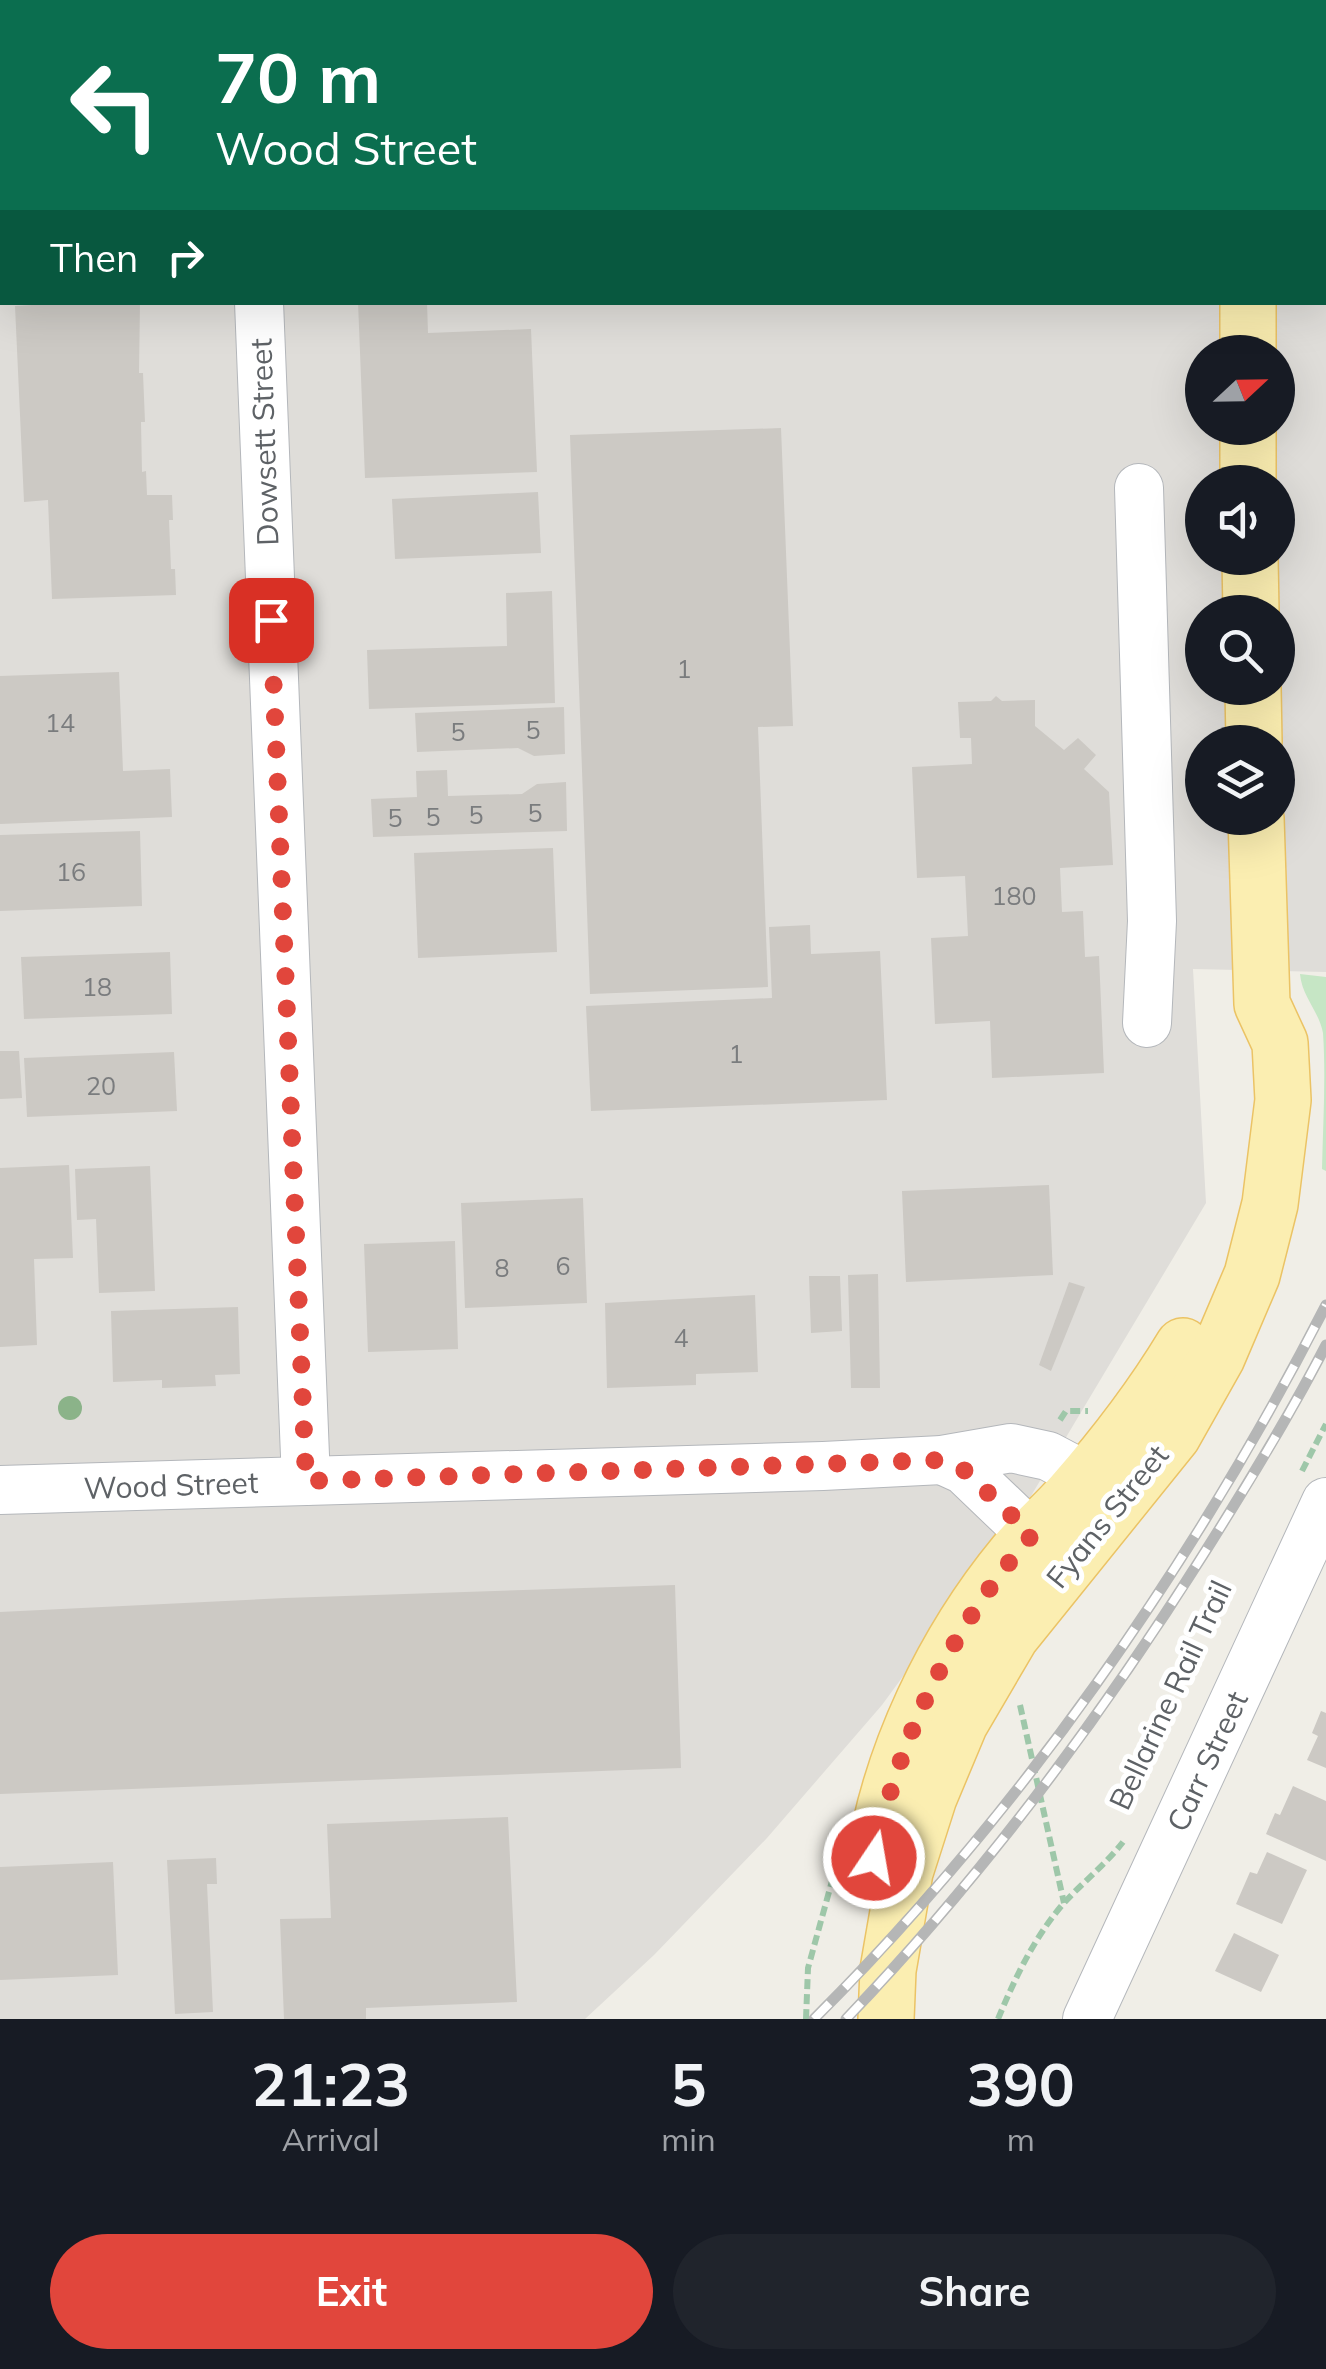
<!DOCTYPE html>
<html lang="en">
<head>
<meta charset="utf-8">
<style>
  body { margin:0; font-family:Mulish,sans-serif; background:#20242c; color:#f1f3f6; height:100vh; display:flex; flex-direction:column; font-size:38px; white-space:nowrap }
  * { box-sizing:border-box; margin:0 }
  p { font-size:32px; color:#9ea1a6 }
  .icon { flex:none; width:55px; height:55px; fill:none; stroke:currentColor; stroke-width:2; stroke-linecap:round; stroke-linejoin:round }
  .map { position:relative; height:2019px; overflow:hidden }
  .drawer { display:flex; flex-direction:column; background:#171b24; flex:1 }
  .drawer>* { flex:none }
  .top-card { position:absolute; left:0px; top:0px; width:1328px; height:305px; box-shadow:0 10px 40px #0002; background:#0b6e4f; color:#fff; overflow:hidden }
  .needle { width:65px; rotate:68deg }
  .controls { position:absolute; left:1185px; top:335px; display:grid; gap:20px }
  .controls a { display:grid; place-items:center; width:110px; height:110px; border-radius:50%; background:#171b24; box-shadow:0 10px 40px #0002; font-size:50px }
  .pin { position:absolute; display:grid; place-items:center; width:85px; height:85px; color:#fff; margin:-42px; border-radius:20px; box-shadow:0 5px 15px #0006 }
  .me { position:absolute; width:110px; margin:-55px; rotate:12deg; stroke-linejoin:round; filter:drop-shadow(0 0 8px #0008) }
  .turn { display:flex; align-items:center; gap:35px; height:210px; padding:0 50px; font-size:45px }
  .turn .icon { width:130px; height:130px; stroke-width:2.5 }
  .turn b { display:block; font-size:70px; line-height:85px }
  .then { display:flex; align-items:center; height:95px; padding:0 50px; background:#0003; gap:20px; font-size:38px }
  .eta { display:flex; justify-content:space-evenly; align-items:center; height:170px; text-align:center }
  .eta b { font-size:60px; font-weight:700; line-height:70px }
  .primary-button { display:flex; gap:20px; margin-top:auto; padding:20px 50px }
  .primary-button a { flex:1; height:115px; border-radius:60px; background:#e1463c; color:#fff; font-size:40px; font-weight:700; line-height:115px; text-align:center }
  .primary-button a+a { background:#20242c; color:#f1f3f6 }
  .map>svg:first-child { display:block }
</style>
</head>
<body>
<div class="map">
<svg width="1326" height="2019" viewBox="0 0 1326 2019">
  <rect width="100%" height="100%" fill="#f0eee7"/>
  <path fill="#dfddd9" fill-rule="evenodd" d="M 0,0 L 1326,0 L 1326,972 L 1193,969 L 1206,1203 L 1013,1526 L 882,1705 L 767,1838 L 654,1955 L 585,2019 L 0,2019 ZM 2,2 L 1325,2 L 1325,302 L 2,302 ZM 1202,352 L 1278,352 L 1278,428 L 1202,428 ZM 1202,482 L 1278,482 L 1278,558 L 1202,558 ZM 1202,612 L 1278,612 L 1278,688 L 1202,688 ZM 1202,742 L 1278,742 L 1278,818 L 1202,818 Z"/>
  <path fill="#c6e6c5" d="M 1300,974 L 1326,977 L 1326,1171 L 1322,1169 C 1323,1124 1326,1077 1323,1033 C 1319,1011 1302,997 1300,974 Z"/>
  <g fill="#ccc9c4">
    <path d="M 83,302 L 140,302 L 139,373 L 143,373 L 145,422 L 141,422 L 142,472 L 146,471 L 147,495 L 172,495 L 173,520 L 169,520 L 171,569 L 175,569 L 176,595 L 52,599 L 48,500 L 24,502 L 15,306 Z"/>
    <path d="M 358,302 L 427,302 L 428,333 L 531,329 L 537,472 L 365,478 Z"/>
    <path d="M 781,428 L 793,726 L 758,727 L 768,987 L 590,994 L 570,435 Z"/>
    <path d="M 538,492 L 541,553 L 395,559 L 392,499 Z"/>
    <path d="M 552,591 L 555,703 L 369,709 L 367,650 L 507,646 L 506,593 Z"/>
    <path d="M 119,672 L 123,771 L 170,769 L 172,817 L 0,824 L 0,676 Z"/>
    <path d="M 996,696 L 1002,701 L 1035,700 L 1035,726 L 1064,750 L 1078,738 L 1096,755 L 1084,769 L 1109,792 L 1113,865 L 1060,868 L 1062,912 L 1083,911 L 1085,957 L 1099,956 L 1104,1073 L 992,1078 L 990,1021 L 935,1024 L 931,938 L 968,936 L 965,876 L 917,878 L 912,767 L 972,764 L 971,738 L 960,738 L 958,702 L 991,701 Z"/>
    <path d="M 564,707 L 565,754 L 534,756 L 518,748 L 417,752 L 415,713 Z"/>
    <path d="M 447,770 L 448,796 L 522,794 L 537,784 L 566,782 L 567,831 L 373,837 L 371,799 L 417,797 L 416,771 Z"/>
    <path d="M 140,831 L 142,906 L 0,911 L 0,835 Z"/>
    <path d="M 553,848 L 557,952 L 418,958 L 414,853 Z"/>
    <path d="M 810,925 L 811,954 L 880,951 L 887,1100 L 591,1111 L 586,1006 L 772,998 L 769,927 Z"/>
    <path d="M 170,952 L 172,1014 L 24,1019 L 21,957 Z"/>
    <path d="M 0,1051 L 19,1051 L 22,1098 L 0,1099 Z"/>
    <path d="M 174,1052 L 177,1111 L 27,1117 L 24,1058 Z"/>
    <path d="M 69,1165 L 73,1258 L 34,1259 L 37,1345 L 0,1347 L 0,1168 Z"/>
    <path d="M 150,1166 L 155,1291 L 99,1293 L 96,1219 L 77,1220 L 75,1169 Z"/>
    <path d="M 1049,1185 L 1053,1275 L 906,1282 L 902,1191 Z"/>
    <path d="M 583,1198 L 587,1303 L 465,1308 L 461,1203 Z"/>
    <path d="M 455,1241 L 458,1349 L 368,1352 L 364,1244 Z"/>
    <path d="M 878,1274 L 880,1388 L 851,1388 L 848,1275 Z"/>
    <path d="M 809,1276 L 840,1276 L 842,1331 L 811,1333 Z"/>
    <path d="M 1069,1282 L 1085,1287 L 1051,1371 L 1039,1365 Z"/>
    <path d="M 755,1295 L 758,1372 L 696,1374 L 696,1385 L 607,1388 L 605,1303 Z"/>
    <path d="M 238,1307 L 240,1374 L 215,1375 L 216,1386 L 162,1388 L 162,1380 L 113,1382 L 111,1311 Z"/>
    <path d="M 675,1585 L 681,1768 L 0,1794 L 0,1612 L 285,1598 Z"/>
    <path d="M 1321,1711 L 1326,1713 L 1326,1768 L 1307,1760 L 1318,1736 L 1312,1733 Z"/>
    <path d="M 1293,1786 L 1326,1801 L 1326,1861 L 1266,1834 L 1275,1813 L 1280,1815 Z"/>
    <path d="M 508,1817 L 517,2002 L 366,2008 L 366,2019 L 284,2019 L 280,1919 L 331,1918 L 327,1824 Z"/>
    <path d="M 1267,1852 L 1307,1870 L 1282,1924 L 1236,1904 L 1250,1872 L 1257,1874 Z"/>
    <path d="M 216,1858 L 217,1884 L 207,1884 L 213,2012 L 175,2014 L 167,1860 Z"/>
    <path d="M 113,1862 L 118,1975 L 0,1980 L 0,1867 Z"/>
    <path d="M 1234,1933 L 1279,1955 L 1261,1992 L 1215,1971 Z"/>
  </g>
  <g fill="none" stroke-linecap="round" stroke-linejoin="round">
    <defs>
      <g id="minor">
        <path d="M 0,204 L 2,204"/>
        <path d="M 259,302 L 306,1481"/>
        <path d="M 1139,488 L 1152,921 L 1147,1023"/>
        <path d="M 942,1460 L 964,1470 L 1032,1535"/>
        <path d="M 0,1490 L 823,1466 L 942,1460 L 1011,1448 L 1048,1456 L 1086,1476"/>
        <path d="M 1087,2019 L 1326,1502"/>
      </g>
      <g id="major">
        <path d="M 1238,0 L 1239,2"/>
        <path d="M 1248,302 L 1248,352"/>
        <path d="M 1248,428 L 1248,482"/>
        <path d="M 1250,558 L 1251,612"/>
        <path d="M 1253,688 L 1254,742"/>
        <path d="M 873,1866 C 889,1755 944,1641 1015,1555 C 1033,1533 1055,1515 1073,1494 C 1114,1447 1151,1399 1183,1346"/>
        <path d="M 886,2019 L 888,1970 L 905,1872 L 929,1797 L 960,1723 L 1011,1636 L 1173,1435 L 1217,1357 L 1252,1275 L 1270,1204 L 1283,1100 L 1280,1043 L 1262,1004 L 1256,818"/>
      </g>
    </defs>
    <use href="#minor" stroke="#b4b7bb" stroke-width="50"/>
    <use href="#major" stroke="#ebc365" stroke-width="58"/>
    <g stroke="#9ec7a9" stroke-width="6" stroke-dasharray="10 5" stroke-linecap="butt">
      <path d="M 1060,1420 L 1066,1411 L 1088,1411"/>
      <path d="M 1302,1471 L 1326,1424"/>
      <path d="M 1020,1705 L 1064,1903"/>
      <path d="M 806,2019 L 808,1968 L 832,1881"/>
      <path d="M 998,2019 C 1015,1978 1034,1938 1063,1904 C 1082,1883 1105,1865 1123,1842"/>
    </g>
    <use href="#minor" stroke="#fff" stroke-width="48"/>
    <use href="#major" stroke="#fbeeb1" stroke-width="55"/>
    <defs>
      <g id="rail">
        <path d="M 814,2019 C 1020,1813 1193,1565 1326,1305"/>
        <path d="M 846,2019 C 981,1878 1099,1720 1203,1555 C 1246,1487 1289,1417 1326,1345"/>
      </g>
    </defs>
    <use href="#rail" stroke="#b5b6b6" stroke-width="11"/>
    <use href="#rail" stroke="#fff" stroke-width="8" stroke-dasharray="22" stroke-linecap="butt"/>
  </g>
  <circle fill="#8bb389" cx="70" cy="1408" r="12"/>
  <g fill="none" stroke-linecap="round" stroke-linejoin="round">
    <path stroke="#e1463c" stroke-width="18" stroke-dasharray="0 32.4" d="M 271,620 L 306,1481 L 942,1460 L 964,1470 L 1032,1535 C 952,1626 898,1739 874,1858"/>
  </g>
  <g text-anchor="middle" dominant-baseline="central" stroke-width="10" stroke-linejoin="round" paint-order="stroke">
    <g font-size="25" fill="#7a7c7e">
      <text x="684" y="668">1</text>
      <text x="60" y="722">14</text>
      <text x="533" y="729">5</text>
      <text x="458" y="731">5</text>
      <text x="535" y="812">5</text>
      <text x="476" y="814">5</text>
      <text x="433" y="816">5</text>
      <text x="395" y="817">5</text>
      <text x="71" y="871">16</text>
      <text x="1014" y="895">180</text>
      <text x="97" y="986">18</text>
      <text x="736" y="1053">1</text>
      <text x="101" y="1085">20</text>
      <text x="563" y="1265">6</text>
      <text x="502" y="1267">8</text>
      <text x="681" y="1337">4</text>
    </g>
    <g font-size="30" fill="#5e6266" stroke="#fff">
      <text transform="translate(264 442) rotate(-92)">Dowsett Street</text>
      <text transform="translate(171 1485) rotate(-2)">Wood Street</text>
      <text transform="translate(1107 1516) rotate(-51)">Fyans Street</text>
      <text transform="translate(1170 1695) rotate(-65)">Bellarine Rail Trail</text>
      <text transform="translate(1207 1761) rotate(-65)">Carr Street</text>
    </g>
  </g>
</svg>
<div class="controls">
<a><svg class="needle" viewBox="-14 -14 28 28"><path d="M0-13l5 13h-10z" fill="#e53935"/><path d="M0 13l5-13h-10z" fill="#9ea1a6"/></svg></a>
<a><svg class="icon" aria-label="sound" viewBox="0 0 24 24"><path d="M4 9h4l5-4v14l-5-4H4zM17 9q2 3 0 6"/></svg></a>
<a><svg class="icon" aria-label="search" viewBox="0 0 24 24"><circle cx="10" cy="10" r="6"/><path d="M15 15l6 6"/></svg></a>
<a><svg class="icon" aria-label="layers" viewBox="0 0 24 24"><path d="M12 4l9 5-9 5-9-5zM3 14l9 5 9-5"/></svg></a>
</div>
<div class="pin" style="left:271px;top:620px;background:#d93025"><svg class="icon" aria-label="arrive" viewBox="0 0 24 24"><path d="M6 21V4h12l-3 4 3 4H6"/></svg></div>
<svg class="me" style="left:874px;top:1858px" viewBox="-20 -20 40 40"><circle r="17" fill="#e1463c" stroke="#fff" stroke-width="3"/><path d="M0-11L8 9 0 5-8 9z" fill="#fff"/></svg>
<div class="top-card">
<div class="turn"><svg class="icon" aria-label="left" viewBox="0 0 24 24"><path d="M17 20v-9H6M10 6l-5 5 5 5"/></svg><div><b>70 m</b>Wood Street</div></div>
<div class="then">Then<svg class="icon" aria-label="right" viewBox="0 0 24 24"><path d="M7 20v-9h11M14 6l5 5-5 5"/></svg></div>
</div>
</div>
<section class="drawer">
<div class="eta">
<div><b>21:23</b><p>Arrival</p></div>
<div><b>5</b><p>min</p></div>
<div><b>390</b><p>m</p></div>
</div>
<div class="primary-button"><a>Exit</a><a>Share</a></div>
</section>
</body>
</html>
